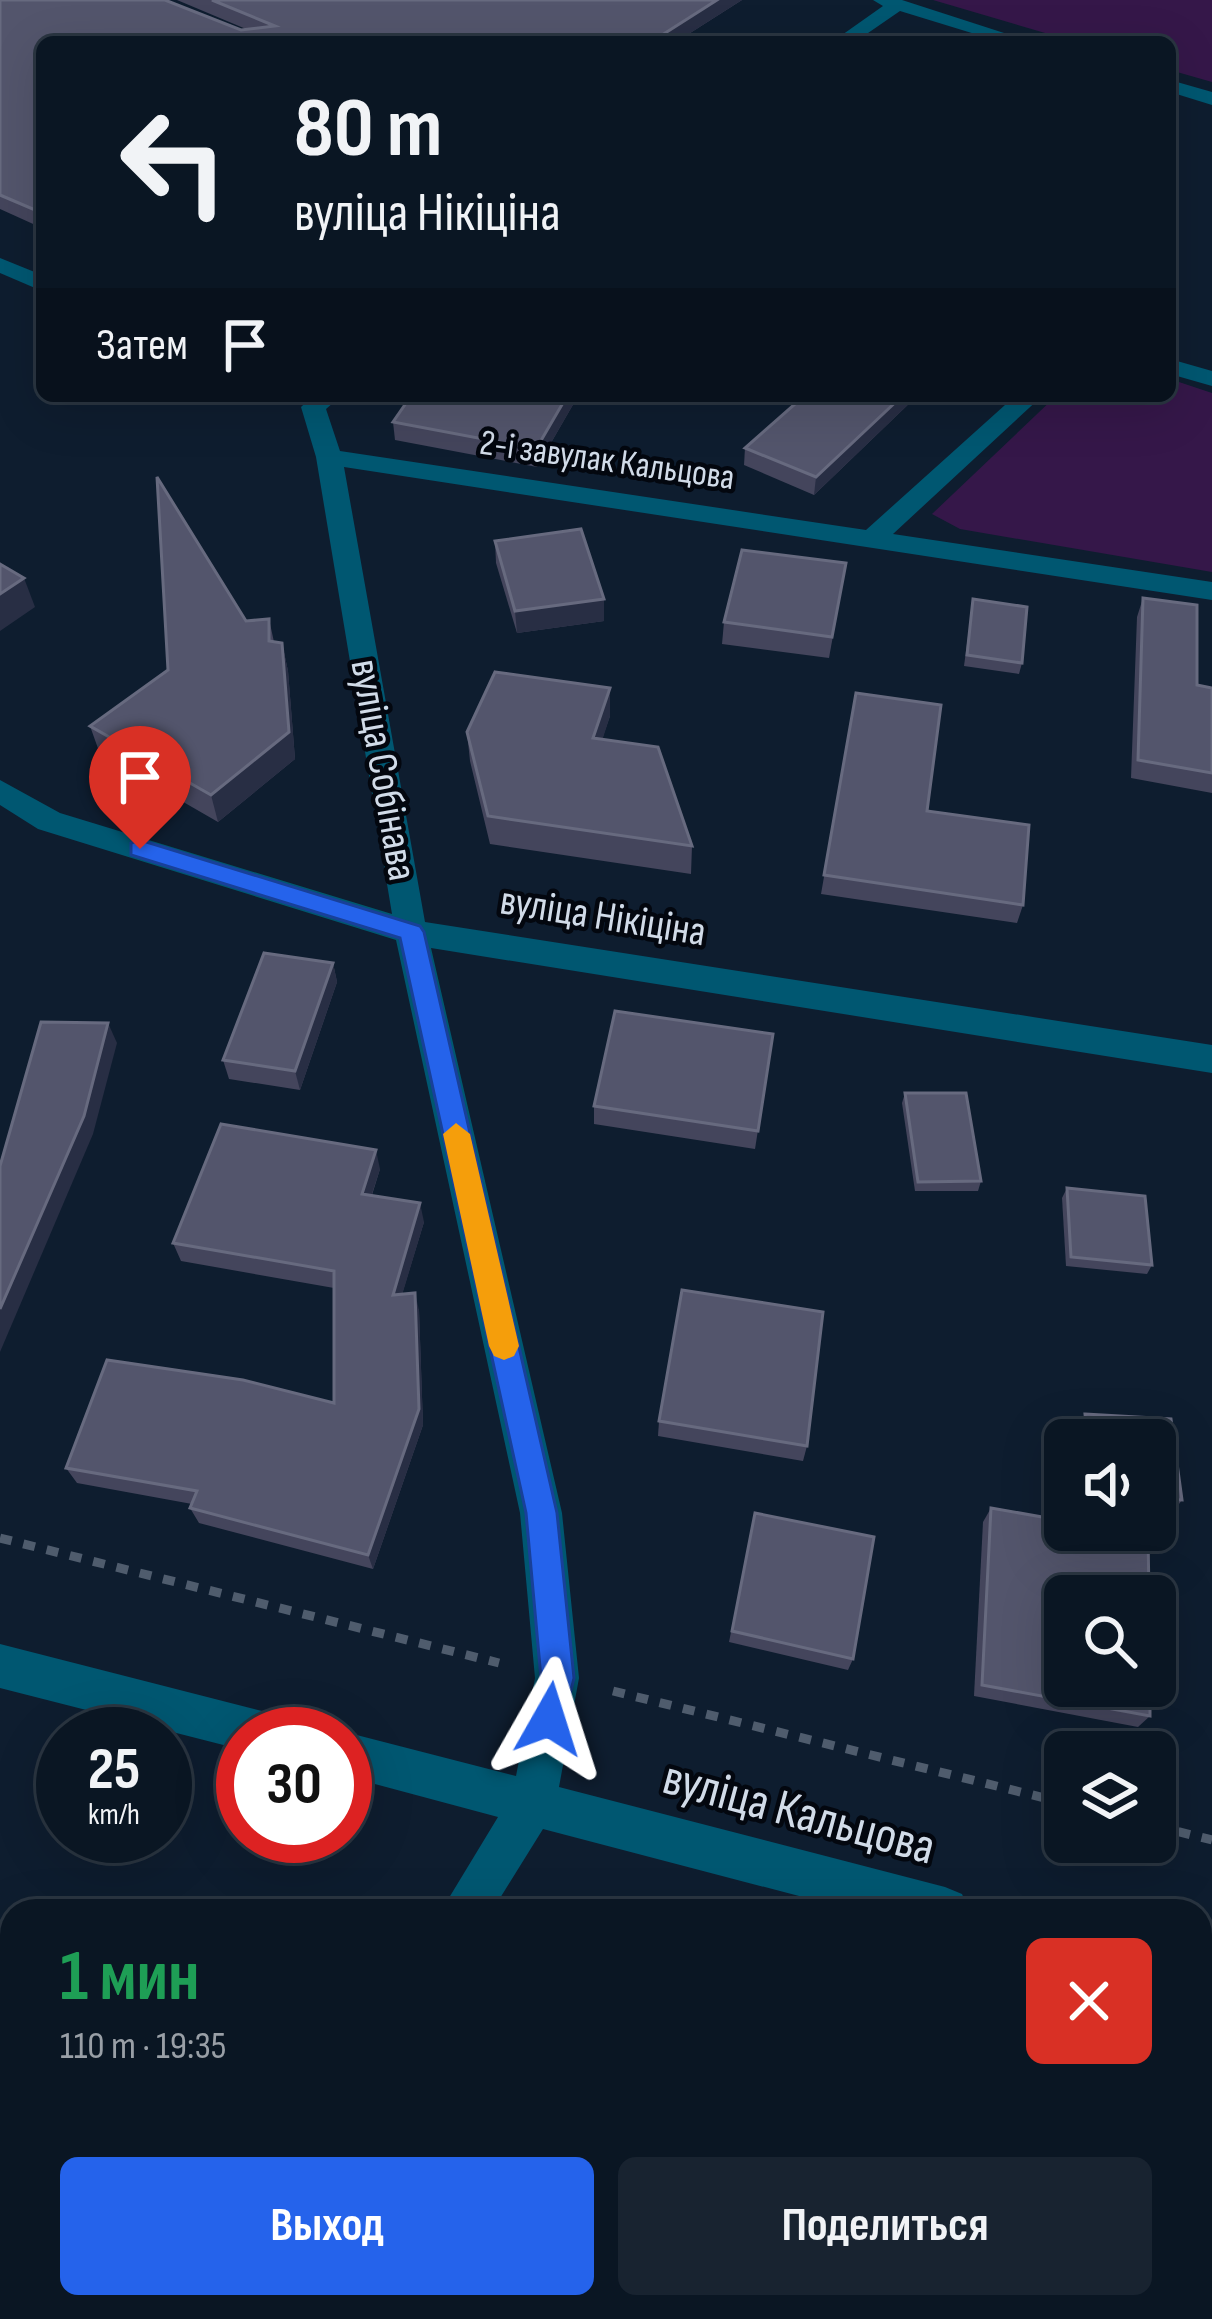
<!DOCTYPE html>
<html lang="ru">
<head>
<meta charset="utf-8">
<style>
  body { margin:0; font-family:"Sofia Sans Condensed",sans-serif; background:#182330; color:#f1f3f6; height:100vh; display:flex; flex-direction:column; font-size:45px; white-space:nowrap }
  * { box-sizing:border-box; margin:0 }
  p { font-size:39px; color:#999fa6 }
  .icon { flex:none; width:66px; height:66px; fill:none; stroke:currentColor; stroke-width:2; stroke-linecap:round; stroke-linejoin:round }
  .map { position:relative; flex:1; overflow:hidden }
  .sheet { position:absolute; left:0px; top:1899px; width:1212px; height:420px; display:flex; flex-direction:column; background:#0a1623; border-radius:36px 36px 0 0; box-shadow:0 12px 48px #0002,0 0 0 3px #2a3541 }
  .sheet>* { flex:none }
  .hud { position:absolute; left:36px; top:36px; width:1140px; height:366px; border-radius:18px; box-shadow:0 12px 48px #0002,0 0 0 3px #2a3541; background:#0a1623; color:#f1f3f6; overflow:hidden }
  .buttons { position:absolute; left:1044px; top:1419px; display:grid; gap:24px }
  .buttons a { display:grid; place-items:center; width:132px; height:132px; border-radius:18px; background:#0a1623; box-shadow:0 12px 48px #0002,0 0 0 3px #2a3541; font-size:60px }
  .speed { position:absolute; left:36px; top:1707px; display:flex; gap:24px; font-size:60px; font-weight:700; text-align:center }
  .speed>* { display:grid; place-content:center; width:156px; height:156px; border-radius:50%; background:#0a1623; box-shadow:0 12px 48px #0002,0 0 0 3px #2a3541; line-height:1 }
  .speed small { font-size:30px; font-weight:400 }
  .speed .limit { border:18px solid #d22; background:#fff; color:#111 }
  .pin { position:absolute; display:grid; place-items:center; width:102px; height:102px; color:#fff; margin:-123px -51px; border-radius:50% 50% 50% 0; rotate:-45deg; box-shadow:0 0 12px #0007 }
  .pin .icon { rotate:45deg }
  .me { position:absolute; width:132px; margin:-66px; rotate:6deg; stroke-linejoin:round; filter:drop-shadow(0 0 9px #0008) }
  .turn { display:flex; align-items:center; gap:42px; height:252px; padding:0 60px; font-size:54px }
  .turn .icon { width:156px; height:156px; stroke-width:2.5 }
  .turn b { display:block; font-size:84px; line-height:102px }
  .then { display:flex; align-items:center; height:114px; padding:0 60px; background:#0003; gap:24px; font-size:45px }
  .round { display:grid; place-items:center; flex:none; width:126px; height:126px; border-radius:18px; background:#182330 }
  .head { display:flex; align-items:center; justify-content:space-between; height:204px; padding:0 60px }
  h1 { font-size:72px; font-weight:700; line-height:90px; color:#1e9e55 }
  .button { display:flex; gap:24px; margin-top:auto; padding:24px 60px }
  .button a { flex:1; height:138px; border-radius:18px; background:#2563eb; color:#fff; font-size:48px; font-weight:700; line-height:138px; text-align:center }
  .button a+a { background:#182330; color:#f1f3f6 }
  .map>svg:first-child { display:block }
</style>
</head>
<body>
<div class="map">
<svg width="1212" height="2319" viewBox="0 0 1212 2319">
  <rect width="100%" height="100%" fill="#0e1d2f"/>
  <g fill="#351749">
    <path d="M 933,0 L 1212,0 L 1212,82 L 1170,70 L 1170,42 L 1076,42 Z"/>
    <path d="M 1170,379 L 1212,393 L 1212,572 L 960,529 L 932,514 L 1056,396 L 1170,396 Z"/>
  </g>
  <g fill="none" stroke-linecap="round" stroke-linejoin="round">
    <g stroke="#4f5c6d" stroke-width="9" stroke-dasharray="12 12" stroke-linecap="butt">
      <path d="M 0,1538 L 499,1663"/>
      <path d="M 613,1691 L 1065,1803"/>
      <path d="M 1155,1826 L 1212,1840"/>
    </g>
    <g fill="#005771" fill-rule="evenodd">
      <path d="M 873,0 L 902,0 L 1032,42 L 1001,42 L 900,11 L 855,42 L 832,42 L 883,6 Z"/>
      <path d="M 1170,80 L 1212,92 L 1212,105 L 1170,92 Z"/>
      <path d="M 0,258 L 42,275 L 42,291 L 0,273 Z"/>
      <path d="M 1170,359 L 1212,371 L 1212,386 L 1170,374 Z"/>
      <path d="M 313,396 L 341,396 L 326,409 L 340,451 L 866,530 L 1015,396 L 1042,396 L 893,534 L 1212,582 L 1212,600 L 344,467 L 425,922 L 1212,1045 L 1212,1073 L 431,948 L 562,1513 L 579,1678 L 559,1787 L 945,1887 L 962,1894 L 969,1911 L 856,1911 L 543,1829 L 492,1911 L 441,1911 L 498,1817 L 345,1776 L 345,1734 L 339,1734 L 345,1732 L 516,1776 L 535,1678 L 520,1513 L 396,940 L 38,829 L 0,805 L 0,780 L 60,813 L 392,914 L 316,457 L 301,407 Z"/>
      <path d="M 0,1644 L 266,1712 L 282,1718 L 288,1734 L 243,1734 L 243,1750 L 0,1688 Z"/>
      <path d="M 1200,1955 L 1212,1958 L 1212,2006 L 1200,2003 Z"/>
      <path d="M 187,2307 L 242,2307 L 238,2319 L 182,2319 Z"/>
    </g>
  </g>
  <g fill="#44455c">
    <path d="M 0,0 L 241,30 L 246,29 L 177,0 L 742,0 L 676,42 L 42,42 L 42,228 L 0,209 Z"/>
    <path d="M 411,396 L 578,396 L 537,467 L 395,440 L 393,422 Z"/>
    <path d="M 803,396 L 917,396 L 814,495 L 744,465 L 745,448 Z"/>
    <path d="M 495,541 L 604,599 L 604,621 L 517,633 L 496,563 Z"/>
    <path d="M 846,563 L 829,658 L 722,644 L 724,622 Z"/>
    <path d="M 1143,598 L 1197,685 L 1212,688 L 1212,793 L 1131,778 L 1137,617 Z"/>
    <path d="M 973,599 L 1022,663 L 1019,674 L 964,666 Z"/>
    <path d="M 269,619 L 274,642 L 282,643 L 288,671 L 295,759 L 218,822 L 100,754 L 90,726 L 246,621 Z"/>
    <path d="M 610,688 L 610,716 L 602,739 L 692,846 L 691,874 L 490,844 L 470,761 L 467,732 Z"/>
    <path d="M 856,693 L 927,811 L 1023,905 L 1017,923 L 821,894 Z"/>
    <path d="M 333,963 L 337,982 L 300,1090 L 229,1079 L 223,1060 Z"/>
    <path d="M 773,1034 L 755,1149 L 594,1124 L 594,1106 Z"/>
    <path d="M 905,1093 L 981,1181 L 978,1191 L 915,1191 L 902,1103 Z"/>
    <path d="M 380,1169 L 372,1195 L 424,1222 L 402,1294 L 419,1310 L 423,1425 L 373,1569 L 199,1523 L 190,1508 L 192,1504 L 77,1483 L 66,1468 L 334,1403 L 334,1288 L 181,1261 L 173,1243 Z"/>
    <path d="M 1067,1188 L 1152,1265 L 1147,1274 L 1066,1266 L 1062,1198 Z"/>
    <path d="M 1085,1414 L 1171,1419 L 1182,1500 L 1176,1508 L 1155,1507 L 1155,1440 L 1082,1440 L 1080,1422 Z"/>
    <path d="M 659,1421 L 807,1446 L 803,1461 L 658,1436 Z"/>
    <path d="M 991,1508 L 1150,1716 L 1138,1727 L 974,1696 L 983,1522 Z"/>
    <path d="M 755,1513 L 853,1659 L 848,1670 L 729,1642 Z"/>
    <path d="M 977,2307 L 1200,2307 L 1212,2319 L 976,2319 Z"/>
  </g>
  <g fill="#282e44">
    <path d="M 717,0 L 742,0 L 676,42 L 651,42 Z"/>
    <path d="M 567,396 L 578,396 L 537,467 L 536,449 Z"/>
    <path d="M 902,396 L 917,396 L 814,495 L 816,477 Z"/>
    <path d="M 24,578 L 35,607 L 0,631 L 0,594 Z"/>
    <path d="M 604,599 L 604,621 L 517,633 L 515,611 Z"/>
    <path d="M 282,643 L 288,671 L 295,759 L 218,822 L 211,795 Z"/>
    <path d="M 610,688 L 610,716 L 594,766 L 593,738 Z"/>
    <path d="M 333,963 L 337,982 L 300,1090 L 295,1071 Z"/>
    <path d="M 108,1023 L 117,1043 L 93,1134 L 0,1352 L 0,1309 Z"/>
    <path d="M 376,1150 L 380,1169 L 366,1212 L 362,1194 Z"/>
    <path d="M 420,1203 L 424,1222 L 397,1312 L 393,1295 Z"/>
    <path d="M 415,1293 L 419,1310 L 423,1425 L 373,1569 L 368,1555 Z"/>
    <path d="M 0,2026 L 12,2038 L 12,2052 L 0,2040 Z"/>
    <path d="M 12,2307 L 29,2307 L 19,2319 L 2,2319 Z"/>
  </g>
  <g fill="#53556c" stroke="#676a7f" stroke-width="3">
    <path d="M 0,0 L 165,0 L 241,30 L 275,26 L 212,0 L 717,0 L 651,42 L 42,42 L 42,213 L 0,195 Z"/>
    <path d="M 411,396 L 567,396 L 536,449 L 393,422 Z"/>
    <path d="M 804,396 L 902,396 L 816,477 L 745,448 Z"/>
    <path d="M 157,477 L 246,621 L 269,619 L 269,641 L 282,643 L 289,732 L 211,795 L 90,726 L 168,670 Z"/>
    <path d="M 581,529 L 604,599 L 515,611 L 495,541 Z"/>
    <path d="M 742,550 L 846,563 L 832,637 L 724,622 Z"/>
    <path d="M 0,564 L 24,578 L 0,594 Z"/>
    <path d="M 1143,598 L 1197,605 L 1197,685 L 1212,688 L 1212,773 L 1138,760 Z"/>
    <path d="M 973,599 L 1027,607 L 1022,663 L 967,655 Z"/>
    <path d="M 495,672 L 610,688 L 593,738 L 658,747 L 692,846 L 488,816 L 467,732 Z"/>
    <path d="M 856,693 L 941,705 L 927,811 L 1029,825 L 1023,905 L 824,875 Z"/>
    <path d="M 264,953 L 333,963 L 295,1071 L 223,1060 Z"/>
    <path d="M 615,1011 L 773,1034 L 758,1131 L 594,1106 Z"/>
    <path d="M 41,1022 L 108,1023 L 84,1116 L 0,1309 L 0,1166 Z"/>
    <path d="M 905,1093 L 966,1093 L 981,1181 L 918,1182 Z"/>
    <path d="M 221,1124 L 376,1150 L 362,1194 L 420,1203 L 393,1295 L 415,1293 L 419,1409 L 368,1555 L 190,1508 L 197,1491 L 66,1468 L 107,1360 L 243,1380 L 334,1403 L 334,1271 L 173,1243 Z"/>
    <path d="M 1067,1188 L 1145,1196 L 1152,1265 L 1071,1257 Z"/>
    <path d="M 682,1290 L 823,1312 L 807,1446 L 659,1421 Z"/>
    <path d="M 1085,1414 L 1171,1419 L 1182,1500 L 1155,1499 L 1155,1440 L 1088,1440 Z"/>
    <path d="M 991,1508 L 1065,1521 L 1065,1530 L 1118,1530 L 1148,1535 L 1149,1596 L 1065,1596 L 1065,1686 L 1150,1686 L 1150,1716 L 982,1685 Z"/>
    <path d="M 755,1513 L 874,1537 L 853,1659 L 732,1631 Z"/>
    <path d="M 0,2040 L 12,2052 L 12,2306 L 2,2319 L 0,2319 Z"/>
    <path d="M 1200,2306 L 1212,2310 L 1212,2319 L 986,2319 L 987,2307 Z"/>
  </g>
  <path fill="#2563eb" stroke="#184099" stroke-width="3" d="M 140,840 L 420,926 L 424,932 L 557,1513 L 574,1678 L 561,1731 L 549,1736 L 537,1731 L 533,1719 L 541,1678 L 526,1513 L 400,938 L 131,855 L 131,843 Z"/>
  <path fill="#f59e0b" d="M 456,1123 L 470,1134 L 519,1346 L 514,1356 L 504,1360 L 494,1356 L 489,1346 L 443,1134 Z"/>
  <g text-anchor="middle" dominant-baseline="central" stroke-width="9" stroke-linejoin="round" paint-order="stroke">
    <g font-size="36" fill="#d1dbe8" stroke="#03070f">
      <text transform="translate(607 461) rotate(8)">2-і завулак Кальцова</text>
    </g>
    <g font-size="42" fill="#d1dbe8" stroke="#03070f">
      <text transform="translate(383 770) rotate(80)">вуліца Собінава</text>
      <text transform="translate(603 917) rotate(9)">вуліца Нікіціна</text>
    </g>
    <g font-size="51" fill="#d1dbe8" stroke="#03070f">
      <text transform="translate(799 1813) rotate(15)">вуліца Кальцова</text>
    </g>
  </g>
</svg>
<div class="buttons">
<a><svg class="icon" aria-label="sound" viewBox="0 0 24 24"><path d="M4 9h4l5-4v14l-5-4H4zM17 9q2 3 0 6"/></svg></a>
<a><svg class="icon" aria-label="search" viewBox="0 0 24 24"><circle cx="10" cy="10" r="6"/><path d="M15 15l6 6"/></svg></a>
<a><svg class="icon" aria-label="layers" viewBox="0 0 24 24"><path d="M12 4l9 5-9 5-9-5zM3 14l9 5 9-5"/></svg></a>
</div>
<div class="speed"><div>25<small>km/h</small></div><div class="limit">30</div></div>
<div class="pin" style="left:140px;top:849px;background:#d93025"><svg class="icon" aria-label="arrive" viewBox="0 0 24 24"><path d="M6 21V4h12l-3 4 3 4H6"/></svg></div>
<svg class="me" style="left:549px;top:1719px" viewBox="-20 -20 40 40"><path d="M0-17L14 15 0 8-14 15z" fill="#2563eb" stroke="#fff" stroke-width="4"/></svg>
<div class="hud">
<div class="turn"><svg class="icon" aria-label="left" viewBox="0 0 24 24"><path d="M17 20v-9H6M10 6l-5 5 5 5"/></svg><div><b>80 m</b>вуліца Нікіціна</div></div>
<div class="then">Затем<svg class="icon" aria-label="arrive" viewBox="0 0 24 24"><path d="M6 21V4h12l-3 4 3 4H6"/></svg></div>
</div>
<section class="sheet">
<div class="head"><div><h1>1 мин</h1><p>110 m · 19:35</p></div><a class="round" style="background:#d93025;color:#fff"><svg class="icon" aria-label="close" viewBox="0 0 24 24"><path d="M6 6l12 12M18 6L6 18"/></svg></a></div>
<div class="button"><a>Выход</a><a>Поделиться</a></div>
</section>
</div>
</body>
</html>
